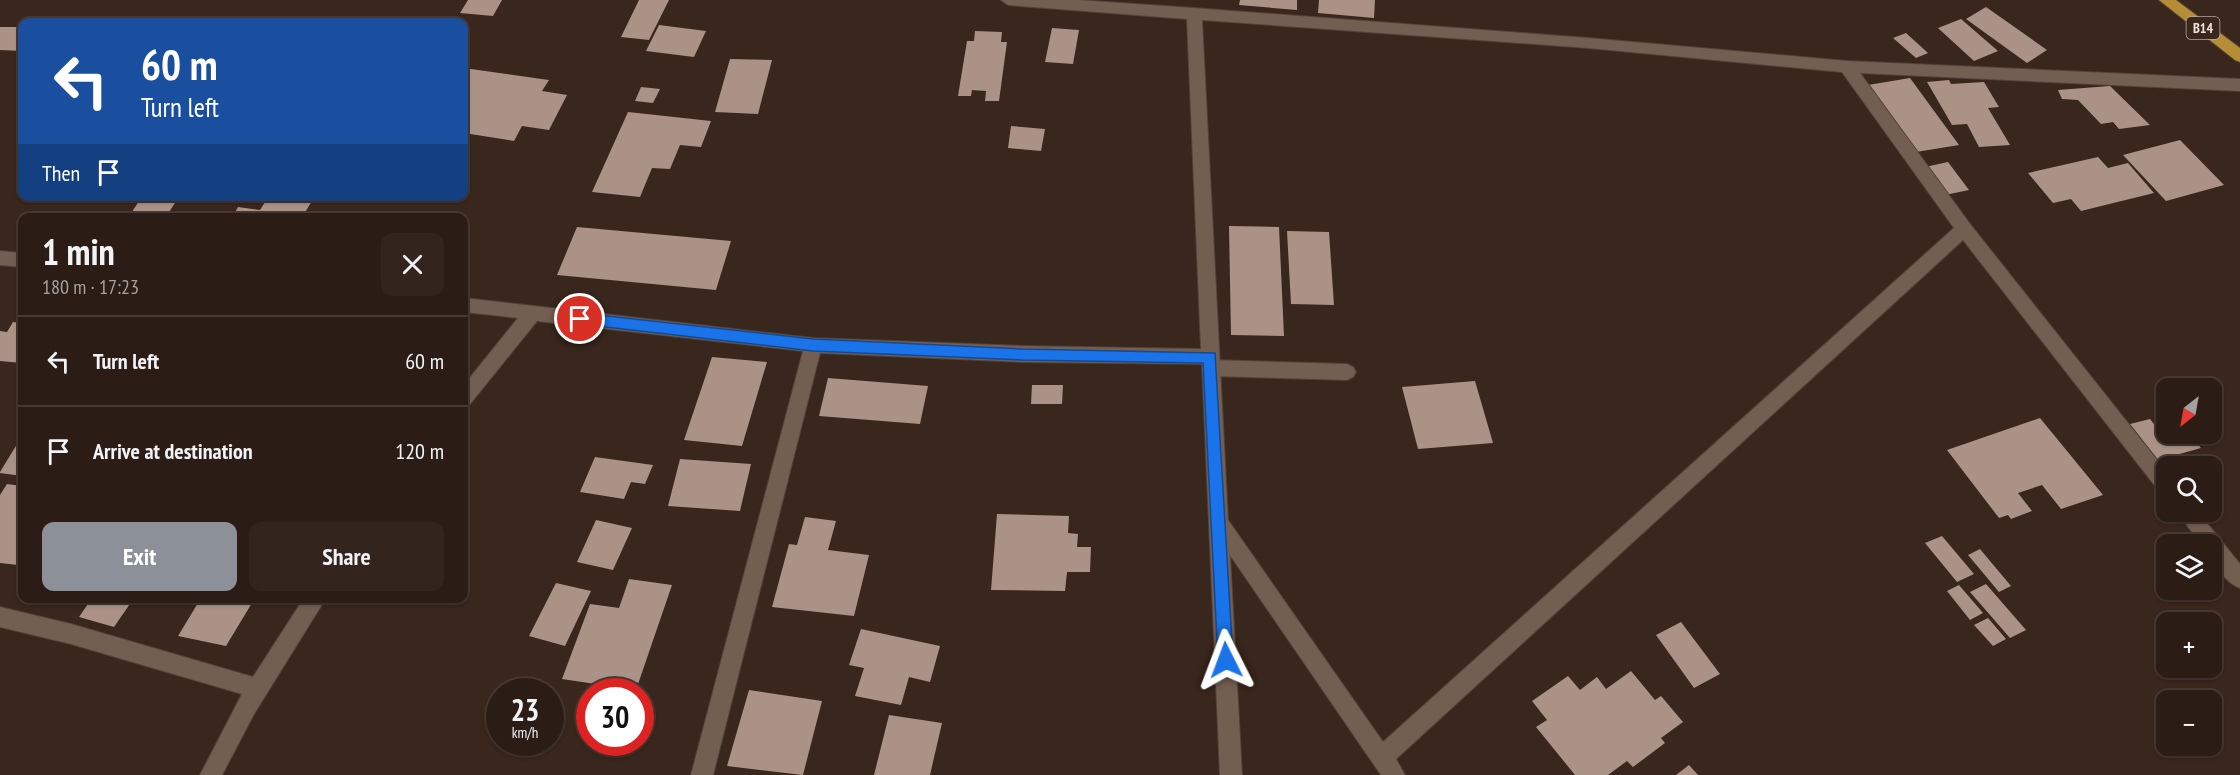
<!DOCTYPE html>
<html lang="en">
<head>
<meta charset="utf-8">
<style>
  body { margin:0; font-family:"PT Sans Narrow",sans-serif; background:#33251e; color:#f1f3f6; height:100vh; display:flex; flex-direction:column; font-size:22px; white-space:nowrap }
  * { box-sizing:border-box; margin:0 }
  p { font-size:20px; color:#a6a1a0 }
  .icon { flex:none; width:33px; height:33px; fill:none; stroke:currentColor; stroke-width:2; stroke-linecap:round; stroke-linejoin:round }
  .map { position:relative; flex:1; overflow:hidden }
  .drawer { position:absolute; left:18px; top:213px; width:450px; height:390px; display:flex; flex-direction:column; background:#2b1c15; border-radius:12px; box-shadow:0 2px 4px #0004,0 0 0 2px #473a34 }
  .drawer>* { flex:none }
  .banner { position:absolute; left:18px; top:18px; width:450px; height:183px; border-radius:12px; box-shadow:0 2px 4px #0004,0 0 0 2px #473a34; background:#1a4fa0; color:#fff; overflow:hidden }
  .needle { width:39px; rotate:211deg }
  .controls { position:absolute; left:2156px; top:378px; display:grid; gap:12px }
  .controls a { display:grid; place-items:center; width:66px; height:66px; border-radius:12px; background:#2b1c15; box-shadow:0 2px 4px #0004,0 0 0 2px #473a34; font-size:30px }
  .speed { position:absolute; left:486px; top:678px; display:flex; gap:12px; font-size:30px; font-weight:700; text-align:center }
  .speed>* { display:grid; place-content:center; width:78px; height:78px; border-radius:50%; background:#2b1c15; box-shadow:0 2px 4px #0004,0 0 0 2px #473a34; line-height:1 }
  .speed small { font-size:15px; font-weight:400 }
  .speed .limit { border:9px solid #d22; background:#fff; color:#111 }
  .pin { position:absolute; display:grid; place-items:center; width:51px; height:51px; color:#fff; margin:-26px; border:3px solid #fff; border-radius:50%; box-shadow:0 2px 6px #0007 }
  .me { position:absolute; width:66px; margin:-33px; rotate:357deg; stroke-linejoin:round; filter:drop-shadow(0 0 4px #0008) }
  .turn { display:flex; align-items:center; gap:21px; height:126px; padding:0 24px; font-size:27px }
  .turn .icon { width:78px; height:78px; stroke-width:2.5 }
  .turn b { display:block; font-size:42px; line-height:51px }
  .then { display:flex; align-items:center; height:57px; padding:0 24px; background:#0003; gap:12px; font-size:22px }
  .round { display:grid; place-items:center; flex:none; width:63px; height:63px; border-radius:12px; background:#33251e }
  .head { display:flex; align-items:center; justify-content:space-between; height:102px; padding:0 24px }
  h1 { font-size:36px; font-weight:700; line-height:45px }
  .cta { display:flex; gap:12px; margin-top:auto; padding:12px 24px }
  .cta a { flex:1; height:69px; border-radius:12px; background:#8c9099; color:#fff; font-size:24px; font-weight:700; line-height:69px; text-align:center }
  .cta a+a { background:#33251e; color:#f1f3f6 }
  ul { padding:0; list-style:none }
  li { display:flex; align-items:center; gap:18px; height:90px; padding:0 24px; border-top:2px solid #473a34 }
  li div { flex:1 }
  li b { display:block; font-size:22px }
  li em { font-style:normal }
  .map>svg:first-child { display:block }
</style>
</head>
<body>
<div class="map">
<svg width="2240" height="775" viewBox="0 0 2240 775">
  <rect width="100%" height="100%" fill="#39261c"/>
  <g fill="#aa9386">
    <path d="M 468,0 L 502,0 L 493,16 L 460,13 Z"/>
    <path d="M 639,0 L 669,0 L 649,40 L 621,37 Z"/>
    <path d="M 1240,0 L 1297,0 L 1297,10 L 1239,5 Z"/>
    <path d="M 1319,0 L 1375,0 L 1374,18 L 1318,13 Z"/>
    <path d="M 1986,7 L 2047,50 L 2027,63 L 1966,19 Z"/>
    <path d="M 1961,19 L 1998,51 L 1974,61 L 1938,28 Z"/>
    <path d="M 659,25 L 706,31 L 694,57 L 646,51 Z"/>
    <path d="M 0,27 L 22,27 L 22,51 L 0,50 Z"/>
    <path d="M 1052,28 L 1079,30 L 1073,64 L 1045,62 Z"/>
    <path d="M 975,31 L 1002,32 L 1001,42 L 1007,42 L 999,101 L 985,101 L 986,91 L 972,90 L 971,96 L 958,96 L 967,41 L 974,41 Z"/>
    <path d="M 1906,33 L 1928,53 L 1916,58 L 1893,38 Z"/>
    <path d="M 730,59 L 772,60 L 758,114 L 715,112 Z"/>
    <path d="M 464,68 L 549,80 L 542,91 L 567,95 L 549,130 L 522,126 L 514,141 L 464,133 Z"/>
    <path d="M 1910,78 L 1959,145 L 1916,152 L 1868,85 Z"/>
    <path d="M 1949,80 L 1951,84 L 1984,82 L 1999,107 L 1988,108 L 2010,145 L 1979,147 L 1967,124 L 1952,125 L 1927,82 Z"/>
    <path d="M 2110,86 L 2150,125 L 2119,129 L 2113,122 L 2101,124 L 2078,100 L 2062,99 L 2058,90 Z"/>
    <path d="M 641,87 L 660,89 L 653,103 L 635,101 Z"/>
    <path d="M 628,112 L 711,121 L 701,147 L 680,145 L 670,169 L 652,168 L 640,197 L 592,192 Z"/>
    <path d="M 1011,126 L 1045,129 L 1041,151 L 1008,148 Z"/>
    <path d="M 2180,140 L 2224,185 L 2166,201 L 2123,155 Z"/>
    <path d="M 2098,157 L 2108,168 L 2128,163 L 2154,193 L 2081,211 L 2071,199 L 2053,203 L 2028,173 Z"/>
    <path d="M 1948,162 L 1969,190 L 1945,195 L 1925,167 Z"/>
    <path d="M 269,196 L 312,201 L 304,214 L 317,218 L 232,218 L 238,207 L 260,210 Z"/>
    <path d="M 141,198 L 175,203 L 165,218 L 128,218 Z"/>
    <path d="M 1229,226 L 1279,227 L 1284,336 L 1231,335 Z"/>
    <path d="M 577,227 L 731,241 L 716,290 L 557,275 Z"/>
    <path d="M 1287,231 L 1329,232 L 1334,305 L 1291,304 Z"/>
    <path d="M 13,322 L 22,323 L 22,363 L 0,361 L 0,331 L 7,332 Z"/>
    <path d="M 712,357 L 767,362 L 742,446 L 684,440 Z"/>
    <path d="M 828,378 L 928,386 L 920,424 L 819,416 Z"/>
    <path d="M 1475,381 L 1493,443 L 1418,449 L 1402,387 Z"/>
    <path d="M 1032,385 L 1063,385 L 1062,404 L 1031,404 Z"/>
    <path d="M 2040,418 L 2103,495 L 2061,509 L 2042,485 L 2018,493 L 2032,511 L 2011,519 L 2008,515 L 1999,518 L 1947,450 Z"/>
    <path d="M 2150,419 L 2160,432 L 2189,434 L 2201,448 L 2158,460 L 2130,424 Z"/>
    <path d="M 22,436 L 22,476 L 0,473 L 0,472 Z"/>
    <path d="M 595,457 L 653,465 L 645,484 L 631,482 L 624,499 L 580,492 Z"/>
    <path d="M 680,459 L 751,464 L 740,511 L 668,506 Z"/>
    <path d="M 7,484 L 22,486 L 22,558 L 18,565 L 0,563 L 0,495 Z"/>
    <path d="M 997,514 L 1069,516 L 1068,533 L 1078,534 L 1077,547 L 1091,547 L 1090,572 L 1067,572 L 1065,591 L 991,590 Z"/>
    <path d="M 805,517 L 836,521 L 828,550 L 869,555 L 854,616 L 772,607 L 789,544 L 797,545 Z"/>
    <path d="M 596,520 L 632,528 L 613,570 L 577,562 Z"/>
    <path d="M 1942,536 L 1974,574 L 1957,582 L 1925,543 Z"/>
    <path d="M 1980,549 L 2011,586 L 1999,592 L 1968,555 Z"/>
    <path d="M 629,579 L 672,585 L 636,690 L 562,679 L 590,604 L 619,608 Z"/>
    <path d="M 556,583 L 591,591 L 565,646 L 529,636 Z"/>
    <path d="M 1986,584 L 2026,630 L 2010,638 L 1970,592 Z"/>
    <path d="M 1959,585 L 1983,613 L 1970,620 L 1947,591 Z"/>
    <path d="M 92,598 L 134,598 L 114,627 L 79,617 Z"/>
    <path d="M 201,598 L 231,602 L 233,598 L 255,598 L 226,646 L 178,636 Z"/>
    <path d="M 1988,618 L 2006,639 L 1993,646 L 1974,625 Z"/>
    <path d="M 1681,622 L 1720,674 L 1694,688 L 1656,635 Z"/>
    <path d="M 861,629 L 940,646 L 930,682 L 909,677 L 901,705 L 855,696 L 864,668 L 849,665 Z"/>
    <path d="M 1631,671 L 1655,700 L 1661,696 L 1683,722 L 1661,738 L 1665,743 L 1633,767 L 1627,761 L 1608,775 L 1575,775 L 1536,727 L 1547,720 L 1532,701 L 1568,676 L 1580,690 L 1597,677 L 1606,689 Z"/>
    <path d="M 749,690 L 822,701 L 803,775 L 727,766 Z"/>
    <path d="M 889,715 L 942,723 L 930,775 L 874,775 Z"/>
    <path d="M 1689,765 L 1698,775 L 1676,775 Z"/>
  </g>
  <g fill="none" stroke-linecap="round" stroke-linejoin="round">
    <defs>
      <path id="lane" d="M 1211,360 L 1347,364 L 1353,367 L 1356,372 L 1353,377 L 1347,380 L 1211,376 L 1205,373 L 1202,368 L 1205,363 Z"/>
      <g id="street">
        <path d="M 1001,0 L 1078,0 L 1194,8 L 1588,38 L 1847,61 L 2240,79 L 2240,91 L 1860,73 L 1970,224 L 2166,471 L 2166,494 L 2159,491 L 1963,240 L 1396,759 L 1405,775 L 1381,775 L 1230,555 L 1242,775 L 1220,775 L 1202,364 L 1022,362 L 820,353 L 713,775 L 691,775 L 803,351 L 537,321 L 470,404 L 464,406 L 464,385 L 518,318 L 464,312 L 464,298 L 813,338 L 1022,346 L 1201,349 L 1187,19 L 1008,5 ZM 1202,20 L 1588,48 L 1842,72 L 1954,228 L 1383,742 L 1228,520 Z"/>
        <path d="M 0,251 L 22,253 L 22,267 L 0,265 Z"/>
        <path d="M 2177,512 L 2198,512 L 2240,564 L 2240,588 C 2224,582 2211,561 2211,544 L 2201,544 Z"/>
        <path d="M 304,598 L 326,598 L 254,714 L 222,775 L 200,775 L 242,694 L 71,644 L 0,627 L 0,607 L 71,624 L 253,677 Z"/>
      </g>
      <path id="highway" d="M 2159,0 L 2176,0 L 2240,48 L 2240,62 L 2235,60 Z"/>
    </defs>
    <use href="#lane" stroke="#524239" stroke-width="2"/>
    <use href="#street" stroke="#524239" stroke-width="2"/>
    <use href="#highway" stroke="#524239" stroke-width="2"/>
    <use href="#lane" fill="#735e52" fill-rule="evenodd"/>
    <use href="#street" fill="#735e52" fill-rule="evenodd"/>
    <use href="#highway" fill="#b68d37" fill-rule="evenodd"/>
  </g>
  <path fill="#1a73e8" stroke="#114b97" stroke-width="1.5" d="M 580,313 L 813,339 L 1022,349 L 1215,353 L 1233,660 L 1231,665 L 1226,667 L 1220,665 L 1218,660 L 1203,363 L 1022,360 L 813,351 L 580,324 L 573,319 Z"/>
  <g text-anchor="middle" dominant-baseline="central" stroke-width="6" stroke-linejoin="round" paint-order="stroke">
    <rect fill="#39261c" stroke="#b8aaa2" stroke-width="1.5" x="2186.5" y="17" width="33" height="22" rx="4.5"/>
    <g font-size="14" font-weight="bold" fill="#efe2db">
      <text x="2203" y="28">B14</text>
    </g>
  </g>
</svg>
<div class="controls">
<a><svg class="needle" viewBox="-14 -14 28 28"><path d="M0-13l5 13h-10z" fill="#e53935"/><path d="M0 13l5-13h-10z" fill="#a6a1a0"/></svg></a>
<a><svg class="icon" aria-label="search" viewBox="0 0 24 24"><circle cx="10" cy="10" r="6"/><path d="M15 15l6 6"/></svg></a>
<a><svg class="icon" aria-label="layers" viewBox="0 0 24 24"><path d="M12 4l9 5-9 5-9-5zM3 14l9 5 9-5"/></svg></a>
<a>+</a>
<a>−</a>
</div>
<div class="speed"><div>23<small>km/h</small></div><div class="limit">30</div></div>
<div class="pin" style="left:580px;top:319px;background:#d93025"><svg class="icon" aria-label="arrive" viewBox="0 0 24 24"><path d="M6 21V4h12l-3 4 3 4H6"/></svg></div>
<svg class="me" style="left:1226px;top:660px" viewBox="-20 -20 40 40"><path d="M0-17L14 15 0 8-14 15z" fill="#1a73e8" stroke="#fff" stroke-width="4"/></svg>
<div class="banner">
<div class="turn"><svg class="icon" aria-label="left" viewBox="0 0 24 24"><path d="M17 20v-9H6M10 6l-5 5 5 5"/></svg><div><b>60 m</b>Turn left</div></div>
<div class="then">Then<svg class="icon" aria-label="arrive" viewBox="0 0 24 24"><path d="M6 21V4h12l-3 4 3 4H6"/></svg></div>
</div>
<section class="drawer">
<div class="head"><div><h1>1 min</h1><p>180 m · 17:23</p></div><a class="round"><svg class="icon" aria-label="close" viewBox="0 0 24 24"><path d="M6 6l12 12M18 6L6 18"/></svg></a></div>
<ul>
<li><svg class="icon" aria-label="left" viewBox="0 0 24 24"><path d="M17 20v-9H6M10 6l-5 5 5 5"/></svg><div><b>Turn left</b></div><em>60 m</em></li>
<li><svg class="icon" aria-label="arrive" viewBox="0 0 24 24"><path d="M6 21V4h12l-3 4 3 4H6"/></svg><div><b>Arrive at destination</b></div><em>120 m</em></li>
</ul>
<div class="cta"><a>Exit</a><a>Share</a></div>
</section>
</div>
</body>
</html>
